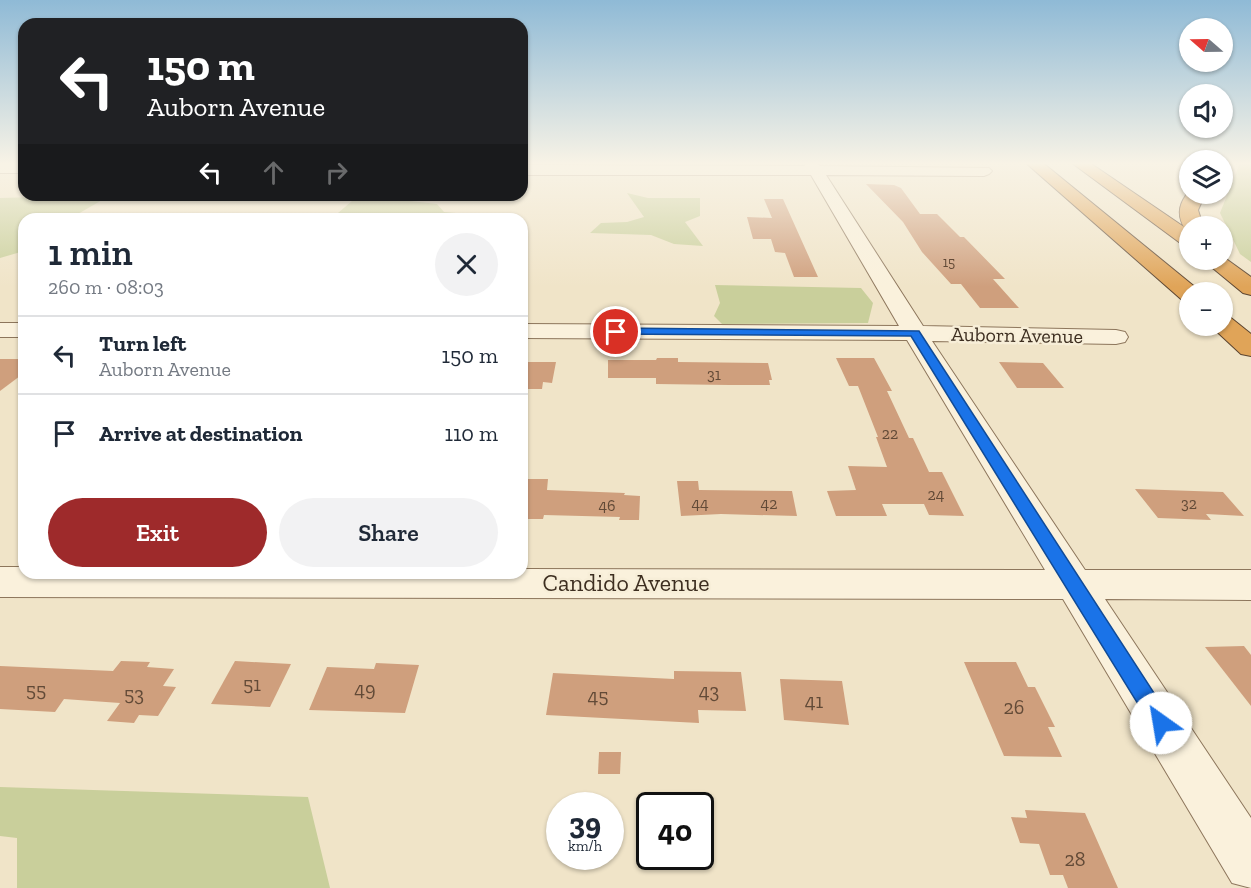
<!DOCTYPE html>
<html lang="en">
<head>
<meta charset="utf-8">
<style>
  body { margin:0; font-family:"Zilla Slab",serif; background:#f2f2f3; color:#1f2937; height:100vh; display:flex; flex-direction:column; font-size:22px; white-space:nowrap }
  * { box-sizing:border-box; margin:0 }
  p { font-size:20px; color:#747a83 }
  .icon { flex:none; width:33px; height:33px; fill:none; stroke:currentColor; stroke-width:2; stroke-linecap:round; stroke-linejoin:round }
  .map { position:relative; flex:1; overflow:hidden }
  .drawer { position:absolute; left:18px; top:213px; width:510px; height:366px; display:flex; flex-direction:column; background:#fff; border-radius:18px; box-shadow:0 2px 4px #0004 }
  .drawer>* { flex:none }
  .hud { position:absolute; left:18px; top:18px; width:510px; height:183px; border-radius:18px; box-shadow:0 2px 4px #0004; background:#202124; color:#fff; overflow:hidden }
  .needle { width:39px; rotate:290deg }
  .tools { position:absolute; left:1179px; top:18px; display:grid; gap:12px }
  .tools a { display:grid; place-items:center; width:54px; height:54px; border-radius:50%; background:#fff; box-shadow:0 2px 4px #0004; font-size:30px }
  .speed { position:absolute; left:546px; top:792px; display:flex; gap:12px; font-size:30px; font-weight:700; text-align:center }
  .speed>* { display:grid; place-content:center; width:78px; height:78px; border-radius:50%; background:#fff; box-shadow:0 2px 4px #0004; line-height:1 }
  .speed small { font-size:15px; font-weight:400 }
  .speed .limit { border:3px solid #111; border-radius:9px; background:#fff; color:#111 }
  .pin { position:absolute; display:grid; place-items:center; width:51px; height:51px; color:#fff; margin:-26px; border:3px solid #fff; border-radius:50%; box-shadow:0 2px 6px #0007 }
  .me { position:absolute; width:66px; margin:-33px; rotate:328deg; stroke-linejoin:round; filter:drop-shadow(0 0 4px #0008) }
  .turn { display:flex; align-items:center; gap:21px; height:126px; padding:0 30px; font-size:27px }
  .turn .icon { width:78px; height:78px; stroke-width:2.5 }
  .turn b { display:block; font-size:42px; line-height:51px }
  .lanes { display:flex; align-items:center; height:57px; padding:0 30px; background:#0003; justify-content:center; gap:30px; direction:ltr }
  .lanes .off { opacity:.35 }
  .round { display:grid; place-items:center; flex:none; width:63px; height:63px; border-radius:32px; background:#f2f2f3 }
  .summary { display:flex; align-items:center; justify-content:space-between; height:102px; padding:0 30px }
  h1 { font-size:36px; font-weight:600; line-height:45px }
  .cta { display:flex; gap:12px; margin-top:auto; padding:12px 30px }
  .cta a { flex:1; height:69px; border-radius:36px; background:#9e2a2b; color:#fff; font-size:24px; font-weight:600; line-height:69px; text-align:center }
  .cta a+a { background:#f2f2f3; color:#1f2937 }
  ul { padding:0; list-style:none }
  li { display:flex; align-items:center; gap:18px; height:78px; padding:0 30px; border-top:2px solid #e0e1e3 }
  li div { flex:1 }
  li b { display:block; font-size:22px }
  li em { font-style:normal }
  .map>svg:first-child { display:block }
</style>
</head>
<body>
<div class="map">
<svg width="1251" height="888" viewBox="0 0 1251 888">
  <rect width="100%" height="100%" fill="#f0e4c8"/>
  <g fill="#c9cf9b">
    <path d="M 1240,163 L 1251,163 L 1251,262 L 1240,254 L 1220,213 Z"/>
    <path d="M 627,193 L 648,198 L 700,198 L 700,216 L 685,222 L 703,246 L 674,244 L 651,235 L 590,233 L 601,223 L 627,222 L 644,217 Z"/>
    <path d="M 111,195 L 69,219 L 24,219 L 24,251 L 0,258 L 0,198 Z"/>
    <path d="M 387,195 L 401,195 L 393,199 L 437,204 L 444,212 L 480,215 L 499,219 L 331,219 L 352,201 Z"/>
    <path d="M 715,285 L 861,288 L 873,303 L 868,323 L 722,324 L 714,316 L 720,303 Z"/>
    <path d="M 0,787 L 308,797 L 330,888 L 17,888 L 17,838 L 0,836 Z"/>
  </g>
  <g fill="#cf9f7d">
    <path d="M 866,184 L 894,185 L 901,188 L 920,214 L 937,214 L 960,237 L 964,237 L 1005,279 L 993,279 L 1019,308 L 980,308 L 961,284 L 951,284 L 922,252 L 903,222 Z"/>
    <path d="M 764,199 L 783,199 L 818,277 L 794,277 L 785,253 L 775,252 L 771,239 L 753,239 L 747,217 L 772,218 Z"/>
    <path d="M 657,358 L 678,358 L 678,362 L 768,363 L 772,380 L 769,380 L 770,385 L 729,385 L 656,384 L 656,378 L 608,378 L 608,360 L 656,360 Z"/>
    <path d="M 836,358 L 874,358 L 892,391 L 887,391 L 909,438 L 913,438 L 929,472 L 942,472 L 964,516 L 929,515 L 924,504 L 882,504 L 887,516 L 836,516 L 827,491 L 856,490 L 848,466 L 887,467 L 876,437 L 878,437 L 858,386 L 849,386 Z"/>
    <path d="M 0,359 L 24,359 L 24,373 L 0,391 Z"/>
    <path d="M 526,362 L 556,362 L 552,383 L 543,382 L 542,389 L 522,389 L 522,375 Z"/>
    <path d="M 999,362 L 1043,363 L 1064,388 L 1017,388 Z"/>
    <path d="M 522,479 L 548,479 L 547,490 L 625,493 L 624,495 L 640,496 L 639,520 L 619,520 L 620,517 L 544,515 L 543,519 L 522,519 Z"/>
    <path d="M 677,481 L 698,481 L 699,490 L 792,491 L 797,516 L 721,514 L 681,516 Z"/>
    <path d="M 1135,489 L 1223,492 L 1244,516 L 1206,514 L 1211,520 L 1158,518 Z"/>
    <path d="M 1244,646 L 1251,655 L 1251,706 L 1205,647 Z"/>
    <path d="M 121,661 L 150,662 L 147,667 L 174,669 L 163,686 L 176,687 L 158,716 L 139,715 L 134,723 L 107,721 L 120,703 L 64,699 L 55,712 L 0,709 L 0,666 L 113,671 Z"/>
    <path d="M 235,661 L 291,664 L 270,707 L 211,704 Z"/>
    <path d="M 964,662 L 1016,662 L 1028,687 L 1035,687 L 1055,727 L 1048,727 L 1062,757 L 1004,756 Z"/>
    <path d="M 376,663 L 419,665 L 405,713 L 309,710 L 327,667 L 374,669 Z"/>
    <path d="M 674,671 L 741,672 L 746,711 L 698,710 L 699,723 L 546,715 L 553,673 L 674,679 Z"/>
    <path d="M 780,679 L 842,681 L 849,725 L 784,720 Z"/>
    <path d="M 599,752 L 621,752 L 620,774 L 598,774 Z"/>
    <path d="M 1025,810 L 1085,813 L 1118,888 L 1068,888 L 1063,875 L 1050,875 L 1039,844 L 1020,843 L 1011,817 L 1027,818 Z"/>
  </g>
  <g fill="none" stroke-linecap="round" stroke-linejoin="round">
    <defs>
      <g id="minor">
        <rect x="0" y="163" width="24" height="10"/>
        <path d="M 804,163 L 818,163 L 820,166 L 989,168 L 992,171 L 989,174 L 984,176 L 826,175 L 923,326 L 1116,330 L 1125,332 L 1128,337 L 1125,342 L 1116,344 L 932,341 L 1085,570 L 1251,570 L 1251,600 L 1105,599 L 1251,818 L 1251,888 L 1232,883 L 1063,599 L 0,597 L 0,567 L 24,567 L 24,573 L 522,573 L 522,569 L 1045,570 L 907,340 L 522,338 L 522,324 L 899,326 L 811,175 L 522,175 L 522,165 L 805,166 Z"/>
        <rect x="0" y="323" width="24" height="14"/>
      </g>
      <g id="highway">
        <path d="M 1026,163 L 1043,163 L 1201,292 L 1190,292 L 1190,301 L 1181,299 Z"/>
        <path d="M 1072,163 L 1090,163 L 1184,227 C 1176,213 1180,202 1190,190 L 1190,194 L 1205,194 L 1198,210 L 1203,226 L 1190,226 L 1190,247 L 1183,245 Z"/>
        <path d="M 1222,256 L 1251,277 L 1251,295 L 1243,293 L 1203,260 L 1222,260 Z"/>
        <path d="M 1222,315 L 1231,318 L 1251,334 L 1251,356 L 1241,354 L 1213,328 L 1211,326 L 1222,326 Z"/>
      </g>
    </defs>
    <use href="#minor" stroke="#8d765c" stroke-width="2"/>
    <use href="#highway" stroke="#5b4430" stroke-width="2"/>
    <use href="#minor" fill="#faf1dc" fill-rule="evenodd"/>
    <use href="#highway" fill="#e0a458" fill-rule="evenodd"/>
  </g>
  <linearGradient id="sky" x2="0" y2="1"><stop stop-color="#8fbad6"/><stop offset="0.57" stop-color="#f8f3e6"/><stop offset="1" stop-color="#f8f3e6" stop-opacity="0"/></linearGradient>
  <rect width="1251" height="287" fill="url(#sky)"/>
  <path fill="#1a73e8" stroke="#114b97" stroke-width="1.5" d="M 616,328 L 919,331 L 1169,716 L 1172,723 L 1169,730 L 1161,733 L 1154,730 L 911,336 L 612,334 L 612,329 Z"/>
  <g text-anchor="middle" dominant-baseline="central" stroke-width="5" stroke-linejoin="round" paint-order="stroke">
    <g font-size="14" fill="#624a37">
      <text x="949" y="262">15</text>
    </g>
    <g font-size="16" fill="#624a37">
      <text x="714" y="374">31</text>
      <text x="890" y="433">22</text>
      <text x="936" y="494">24</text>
      <text x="700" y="503">44</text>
      <text x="769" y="503">42</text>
      <text x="1189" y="503">32</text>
      <text x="607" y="505">46</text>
    </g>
    <g font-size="20" fill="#3d2e20" stroke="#f7eed8">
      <text transform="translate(1017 335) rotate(1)">Auborn Avenue</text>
    </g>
    <g font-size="20" fill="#624a37">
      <text x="252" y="684">51</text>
      <text x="365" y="689">49</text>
      <text x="36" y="690">55</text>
      <text x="709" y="691">43</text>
      <text x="134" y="694">53</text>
      <text x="598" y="696">45</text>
      <text x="814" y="701">41</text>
      <text x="1014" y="707">26</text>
      <text x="1075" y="859">28</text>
    </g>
    <g font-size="24" fill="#3d2e20" stroke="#f7eed8">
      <text x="626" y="582">Candido Avenue</text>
    </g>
  </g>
</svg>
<div class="tools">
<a><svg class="needle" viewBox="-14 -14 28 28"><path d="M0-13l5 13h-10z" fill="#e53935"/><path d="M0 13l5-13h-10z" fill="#747a83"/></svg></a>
<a><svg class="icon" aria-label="sound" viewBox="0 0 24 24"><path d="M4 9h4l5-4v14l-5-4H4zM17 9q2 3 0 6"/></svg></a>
<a><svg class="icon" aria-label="layers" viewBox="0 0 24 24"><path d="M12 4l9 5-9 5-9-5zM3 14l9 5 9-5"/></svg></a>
<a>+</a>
<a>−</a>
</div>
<div class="speed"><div>39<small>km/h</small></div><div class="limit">40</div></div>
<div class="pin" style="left:616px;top:332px;background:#d93025"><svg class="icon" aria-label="arrive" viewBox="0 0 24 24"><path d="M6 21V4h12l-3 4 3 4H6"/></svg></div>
<svg class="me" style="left:1161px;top:723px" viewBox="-20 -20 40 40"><circle r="19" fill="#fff"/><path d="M0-13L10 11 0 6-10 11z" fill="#1a73e8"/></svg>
<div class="hud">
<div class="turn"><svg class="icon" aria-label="left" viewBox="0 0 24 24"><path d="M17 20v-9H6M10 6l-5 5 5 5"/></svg><div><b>150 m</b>Auborn Avenue</div></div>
<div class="lanes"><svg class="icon" aria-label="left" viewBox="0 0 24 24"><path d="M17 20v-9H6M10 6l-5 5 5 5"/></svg><svg class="icon off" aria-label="ahead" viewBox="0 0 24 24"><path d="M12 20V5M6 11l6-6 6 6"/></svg><svg class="icon off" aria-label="right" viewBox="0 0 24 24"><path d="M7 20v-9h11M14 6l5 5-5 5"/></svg></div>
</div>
<section class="drawer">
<div class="summary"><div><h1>1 min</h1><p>260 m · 08:03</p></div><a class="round"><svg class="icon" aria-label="close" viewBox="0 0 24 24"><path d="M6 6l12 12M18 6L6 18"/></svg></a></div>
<ul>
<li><svg class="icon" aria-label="left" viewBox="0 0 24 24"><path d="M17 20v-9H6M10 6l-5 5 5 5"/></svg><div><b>Turn left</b><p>Auborn Avenue</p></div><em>150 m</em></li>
<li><svg class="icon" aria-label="arrive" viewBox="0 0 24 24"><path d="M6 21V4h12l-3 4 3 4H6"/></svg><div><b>Arrive at destination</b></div><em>110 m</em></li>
</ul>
<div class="cta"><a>Exit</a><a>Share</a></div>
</section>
</div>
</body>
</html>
